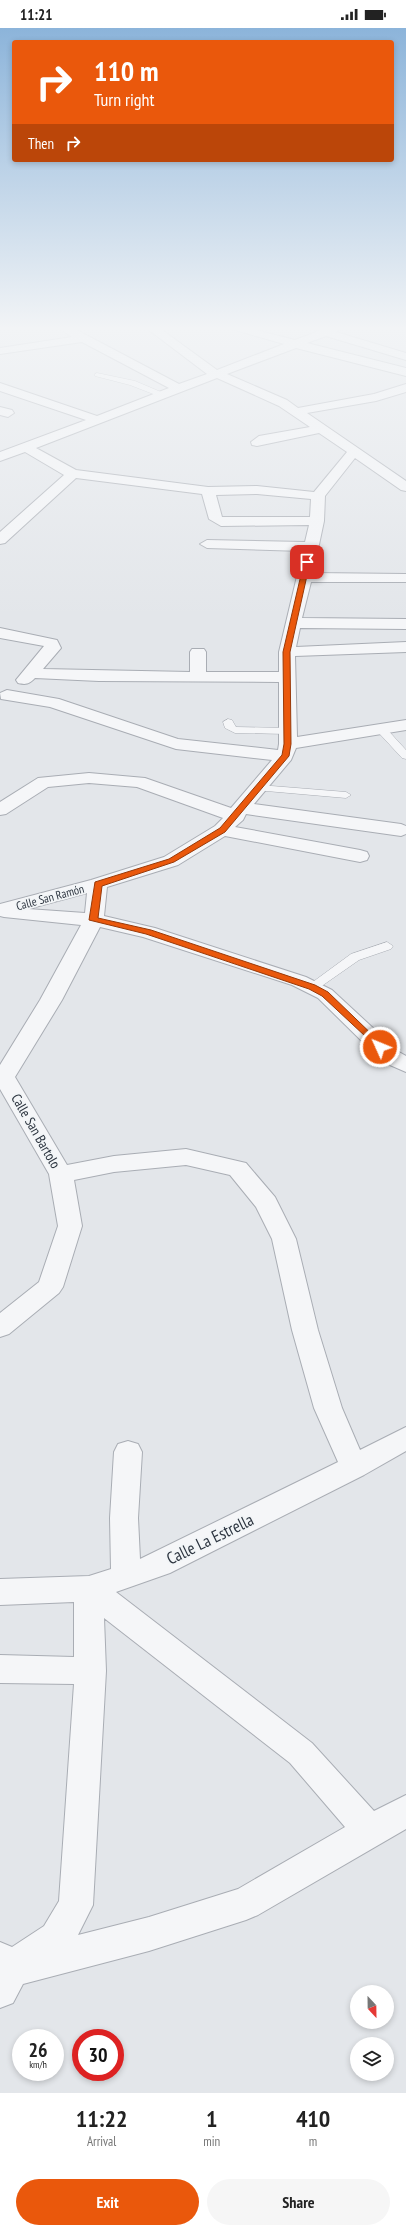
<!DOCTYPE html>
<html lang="en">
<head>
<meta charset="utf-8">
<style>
  body { margin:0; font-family:"PT Sans Narrow",sans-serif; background:#f6f6f6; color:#222; height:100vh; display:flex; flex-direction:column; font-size:15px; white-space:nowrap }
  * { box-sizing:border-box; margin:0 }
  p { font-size:13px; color:#767676 }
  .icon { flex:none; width:22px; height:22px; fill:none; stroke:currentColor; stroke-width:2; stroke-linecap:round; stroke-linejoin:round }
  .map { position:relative; height:2065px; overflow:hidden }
  .side { display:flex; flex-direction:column; background:#fff; flex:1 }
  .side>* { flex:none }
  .banner { position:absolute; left:12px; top:12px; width:382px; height:122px; border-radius:4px; box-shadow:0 2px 6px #0003; background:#ea580c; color:#fff; overflow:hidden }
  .needle { width:26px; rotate:158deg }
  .tools { position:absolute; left:350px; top:1957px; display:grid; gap:8px }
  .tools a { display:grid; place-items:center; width:44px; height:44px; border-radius:50%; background:#fff; box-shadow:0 2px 6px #0003; font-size:20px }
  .speed { position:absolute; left:12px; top:2001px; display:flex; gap:8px; font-size:20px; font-weight:700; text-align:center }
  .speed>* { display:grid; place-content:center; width:52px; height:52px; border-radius:50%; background:#fff; box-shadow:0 2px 6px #0003; line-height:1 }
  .speed small { font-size:10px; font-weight:400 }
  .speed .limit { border:6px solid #d22; background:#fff; color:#111 }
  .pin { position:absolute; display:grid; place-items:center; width:34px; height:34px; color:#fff; margin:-17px; border-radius:8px; box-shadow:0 2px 6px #0006 }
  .me { position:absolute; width:44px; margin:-22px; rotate:314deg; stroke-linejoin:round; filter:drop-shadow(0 0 3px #0008) }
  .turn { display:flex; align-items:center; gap:14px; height:84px; padding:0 16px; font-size:18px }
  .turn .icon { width:52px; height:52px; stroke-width:2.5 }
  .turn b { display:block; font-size:28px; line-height:34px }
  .then { display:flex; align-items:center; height:38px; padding:0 16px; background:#0003; gap:8px; font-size:15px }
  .eta { display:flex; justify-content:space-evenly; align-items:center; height:68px; text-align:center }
  .eta b { font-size:24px; font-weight:700; line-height:28px }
  .primary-button { display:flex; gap:8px; margin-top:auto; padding:8px 16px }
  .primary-button a { flex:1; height:46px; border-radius:24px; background:#ea580c; color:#fff; font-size:16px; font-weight:700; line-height:46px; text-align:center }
  .primary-button a+a { background:#f6f6f6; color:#222 }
  .status { display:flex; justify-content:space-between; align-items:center; height:28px; padding:0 20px; background:#fff; direction:ltr }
  .status svg { height:11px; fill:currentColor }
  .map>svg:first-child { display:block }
</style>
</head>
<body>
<div class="status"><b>11:21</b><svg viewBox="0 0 49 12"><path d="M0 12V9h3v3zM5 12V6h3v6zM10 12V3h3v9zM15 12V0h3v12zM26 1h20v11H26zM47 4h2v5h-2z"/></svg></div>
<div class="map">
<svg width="406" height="2065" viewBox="0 0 406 2065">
  <rect width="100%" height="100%" fill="#e3e6ea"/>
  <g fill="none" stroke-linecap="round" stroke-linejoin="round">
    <defs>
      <g id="lane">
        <path d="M 97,345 L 135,353 L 168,367 L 161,369 L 130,357 L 95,348 L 95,346 Z"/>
        <path d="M 228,691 L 232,692 L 236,699 L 288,700 L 293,703 L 288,706 L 235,705 L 225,700 L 223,694 Z"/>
        <path d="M 381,698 L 385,699 L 406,722 L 406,731 L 402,730 L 377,703 L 377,699 Z"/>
        <path d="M 259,757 L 346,764 L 351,767 L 346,770 L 255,762 L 255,758 Z"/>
        <path d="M 387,914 L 393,918 L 391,921 L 359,932 L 316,962 L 308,962 L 306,959 L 351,926 Z"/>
      </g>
      <g id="street">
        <path d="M 57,299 L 71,299 L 179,356 L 207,346 L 145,299 L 158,299 L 217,342 L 284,316 L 224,299 L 244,299 L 295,312 L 329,299 L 345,299 L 336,304 L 406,325 L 406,332 L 326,308 L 307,315 L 406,340 L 406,348 L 296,320 L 227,346 L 287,372 L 298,380 L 374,366 L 406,356 L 406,364 L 376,373 L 307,385 L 406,453 L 406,463 L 401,462 L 355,430 L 325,468 L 324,493 L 313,545 L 406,546 L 406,554 L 311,554 L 302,590 L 406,591 L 406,601 L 300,600 L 296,619 L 406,614 L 406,624 L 295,628 L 297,709 L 406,692 L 406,702 L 296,720 L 291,732 L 254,776 L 401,796 L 406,798 L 406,806 L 401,808 L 246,786 L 243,792 L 235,799 L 360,822 L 367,824 L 369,828 L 367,832 L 360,834 L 225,808 L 178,837 L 107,859 L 104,888 L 155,900 L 306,949 L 332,962 L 399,1024 L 406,1028 L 406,1044 L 383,1034 L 318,970 L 292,957 L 143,909 L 100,899 L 62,972 L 15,1049 L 67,1137 L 114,1128 L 186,1121 L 246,1135 L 275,1169 L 296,1211 L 318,1302 L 342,1380 L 360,1422 L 406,1399 L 406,1423 L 364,1447 L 170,1545 L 116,1564 L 312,1715 L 374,1783 L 406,1767 L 406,1801 L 258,1887 L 246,1892 L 149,1923 L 23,1956 L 13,1975 L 0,1980 L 0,1914 L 12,1919 L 44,1898 L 59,1873 L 74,1656 L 0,1655 L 0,1627 L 74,1629 L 74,1574 L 0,1577 L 0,1551 L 89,1548 L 111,1541 L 110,1490 L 114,1424 L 118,1416 L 128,1413 L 138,1416 L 142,1424 L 138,1490 L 140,1531 L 338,1434 L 314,1380 L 292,1302 L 272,1211 L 256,1179 L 230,1147 L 186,1137 L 114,1144 L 74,1152 L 82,1198 L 63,1259 L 59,1265 L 9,1306 L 0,1309 L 0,1285 L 39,1254 L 58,1198 L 49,1146 L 0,1061 L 0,1037 L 40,972 L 81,897 L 4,889 L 0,888 L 0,876 L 91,852 L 164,829 L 215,798 L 223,790 L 137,759 L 89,755 L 48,759 L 6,786 L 0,787 L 0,774 L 38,750 L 89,745 L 145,750 L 231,780 L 272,732 L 176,721 L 50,679 L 1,671 L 0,665 L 7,662 L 59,671 L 178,711 L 278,722 L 279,716 L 279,654 L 99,653 L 35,650 C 29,656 26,657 18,655 L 16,652 L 44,618 L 0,610 L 0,600 L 57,612 L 61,620 L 43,641 L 190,644 L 190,624 L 192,621 L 204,621 L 206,624 L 206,644 L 279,644 L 279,624 L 303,523 L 207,520 L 200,516 L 207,512 L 305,514 L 309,497 L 221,498 L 209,491 L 202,466 L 76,450 L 5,515 L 0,516 L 0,504 L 64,447 L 25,424 L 0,433 L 0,424 L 86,392 L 0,363 L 0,355 L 97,388 L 169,360 L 82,314 L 0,326 L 0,320 L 72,309 ZM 217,350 L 279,378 L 310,399 L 259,408 L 251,414 L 252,417 L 257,418 L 319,405 L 347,424 L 314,464 L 257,458 L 208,459 L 76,442 L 36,420 ZM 257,466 L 311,471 L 310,489 L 222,489 L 216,467 ZM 87,865 L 85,885 L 28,881 ZM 104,1590 L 290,1735 L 345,1799 L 238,1861 L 149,1889 L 78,1907 L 93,1877 L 106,1643 Z"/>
        <path d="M 0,379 L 12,382 L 14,385 L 8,389 L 0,387 Z"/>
      </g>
    </defs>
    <use href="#lane" stroke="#a9adb4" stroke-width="1"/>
    <use href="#street" stroke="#a9adb4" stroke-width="2"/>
    <use href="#lane" fill="#f5f6f8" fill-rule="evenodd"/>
    <use href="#street" fill="#f5f6f8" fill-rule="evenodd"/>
  </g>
  <linearGradient id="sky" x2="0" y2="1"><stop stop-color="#8cb4da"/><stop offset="0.51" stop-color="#f2f4f6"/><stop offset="1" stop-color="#f2f4f6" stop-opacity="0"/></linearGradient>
  <rect width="406" height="589" fill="url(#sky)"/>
  <path fill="#ea580c" stroke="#983908" d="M 307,532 L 310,534 L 290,624 L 291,716 L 289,728 L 225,804 L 174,834 L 102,858 L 98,890 L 151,902 L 315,957 L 328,964 L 383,1017 L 384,1019 L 380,1022 L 322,968 L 309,961 L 146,906 L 89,892 L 95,854 L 169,831 L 220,800 L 282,727 L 284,716 L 283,624 L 304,534 Z"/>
  <g text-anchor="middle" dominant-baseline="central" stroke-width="3.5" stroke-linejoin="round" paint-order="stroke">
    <g font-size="12" fill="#2d3540" stroke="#f2f5f7">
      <text transform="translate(50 869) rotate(-15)">Calle San Ramón</text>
    </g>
    <g font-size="14" fill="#2d3540" stroke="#f2f5f7">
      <text transform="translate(36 1103) rotate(60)">Calle San Bartolo</text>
    </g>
    <g font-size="17" fill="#2d3540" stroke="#f2f5f7">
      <text transform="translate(210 1511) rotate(-26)">Calle La Estrella</text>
    </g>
  </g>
</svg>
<div class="tools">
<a><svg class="needle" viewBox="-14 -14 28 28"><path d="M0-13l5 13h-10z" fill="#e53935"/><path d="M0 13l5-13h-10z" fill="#767676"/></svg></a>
<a><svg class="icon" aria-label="layers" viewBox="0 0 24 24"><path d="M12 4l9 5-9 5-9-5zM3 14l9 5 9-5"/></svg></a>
</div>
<div class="speed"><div>26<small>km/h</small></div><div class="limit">30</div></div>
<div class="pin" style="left:307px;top:534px;background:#d93025"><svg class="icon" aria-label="arrive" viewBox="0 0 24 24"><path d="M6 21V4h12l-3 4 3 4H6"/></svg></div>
<svg class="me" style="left:380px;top:1019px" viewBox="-20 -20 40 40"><circle r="17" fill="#ea580c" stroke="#fff" stroke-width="3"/><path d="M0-11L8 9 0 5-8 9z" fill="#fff"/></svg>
<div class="banner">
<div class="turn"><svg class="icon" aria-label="right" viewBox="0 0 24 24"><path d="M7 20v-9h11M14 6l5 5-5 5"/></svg><div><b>110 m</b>Turn right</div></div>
<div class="then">Then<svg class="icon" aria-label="right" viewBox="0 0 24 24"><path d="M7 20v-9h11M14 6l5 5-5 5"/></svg></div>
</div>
</div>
<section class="side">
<div class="eta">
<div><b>11:22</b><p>Arrival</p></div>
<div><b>1</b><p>min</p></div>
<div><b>410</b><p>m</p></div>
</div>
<div class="primary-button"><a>Exit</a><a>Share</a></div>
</section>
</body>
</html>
